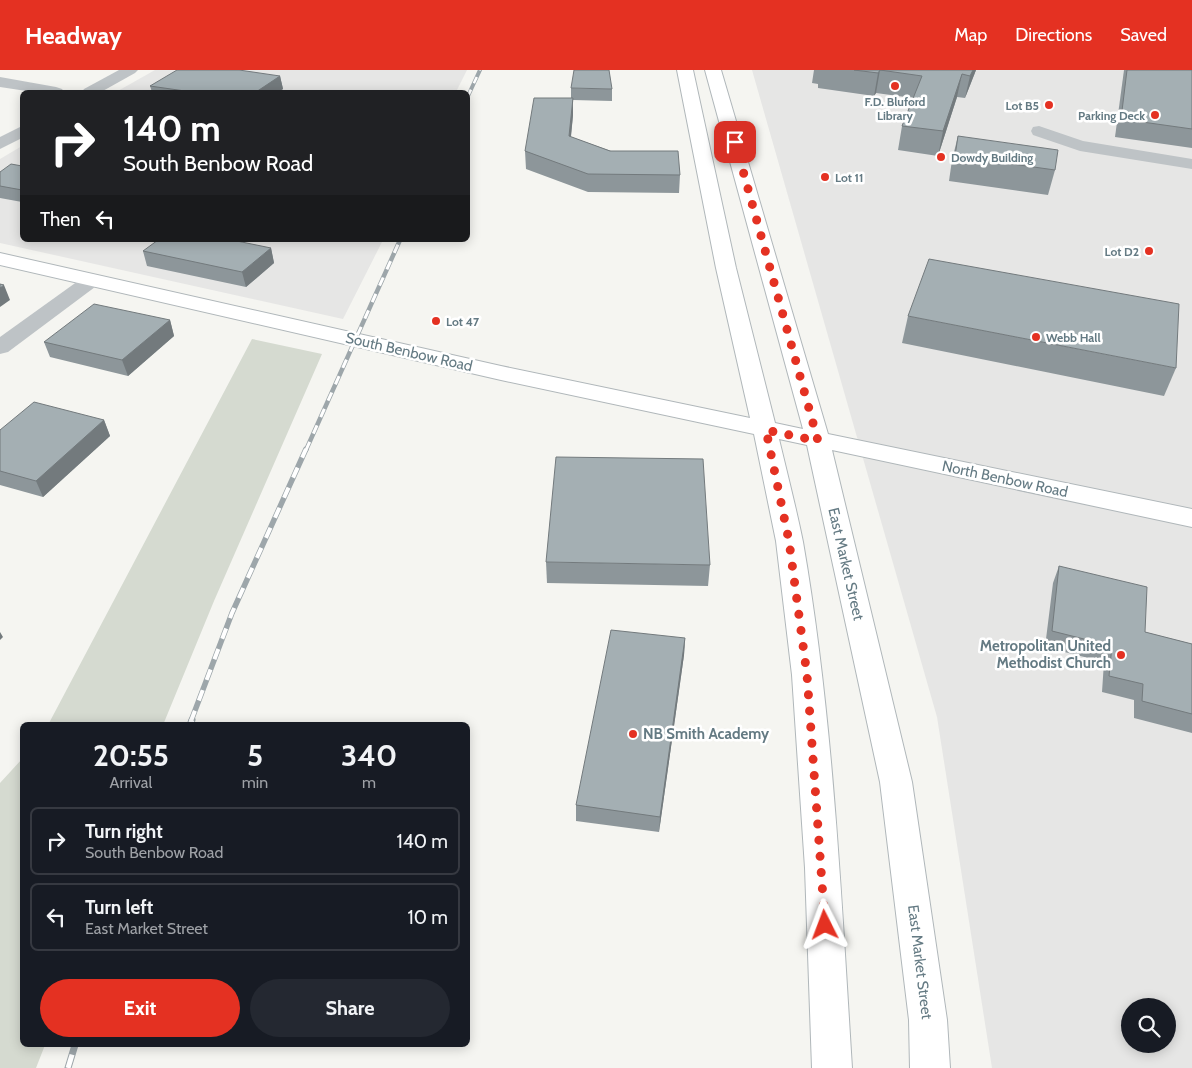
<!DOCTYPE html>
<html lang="en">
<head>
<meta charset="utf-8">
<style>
  body { margin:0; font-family:Cabin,sans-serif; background:#242831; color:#f1f3f6; height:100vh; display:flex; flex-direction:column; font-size:19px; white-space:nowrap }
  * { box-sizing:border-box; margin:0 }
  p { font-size:16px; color:#9ea1a6 }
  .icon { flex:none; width:28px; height:28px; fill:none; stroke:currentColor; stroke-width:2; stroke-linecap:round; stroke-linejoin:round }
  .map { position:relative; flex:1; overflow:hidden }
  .sheet { position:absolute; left:20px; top:652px; width:450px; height:325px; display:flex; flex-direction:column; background:#171b24; border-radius:8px; box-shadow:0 2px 12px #0003 }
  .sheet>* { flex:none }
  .guide { position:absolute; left:20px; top:20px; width:450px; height:152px; border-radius:8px; box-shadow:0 2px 12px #0003; background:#202124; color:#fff; overflow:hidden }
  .buttons { position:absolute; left:1121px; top:928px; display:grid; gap:10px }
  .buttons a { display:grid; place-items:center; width:55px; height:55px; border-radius:50%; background:#171b24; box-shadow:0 2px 12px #0003; font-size:25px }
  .pin { position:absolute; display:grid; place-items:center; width:42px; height:42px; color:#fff; margin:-21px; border-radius:10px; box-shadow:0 2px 8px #0006 }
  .me { position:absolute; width:55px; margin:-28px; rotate:357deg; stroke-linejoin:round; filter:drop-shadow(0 0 4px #0008) }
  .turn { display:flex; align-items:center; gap:18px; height:105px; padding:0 20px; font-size:22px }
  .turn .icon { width:65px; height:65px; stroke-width:2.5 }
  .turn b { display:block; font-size:35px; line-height:42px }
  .then { display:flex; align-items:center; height:48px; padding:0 20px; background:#0003; gap:10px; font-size:19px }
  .eta { display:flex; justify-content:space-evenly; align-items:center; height:85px; text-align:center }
  .eta b { font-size:30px; font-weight:700; line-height:35px }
  .button { display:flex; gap:10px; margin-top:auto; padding:10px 20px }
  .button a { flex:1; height:58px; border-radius:30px; background:#e43122; color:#fff; font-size:20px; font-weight:700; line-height:58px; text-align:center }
  .button a+a { background:#242831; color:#f1f3f6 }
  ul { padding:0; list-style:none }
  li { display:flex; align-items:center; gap:15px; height:68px; margin:0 10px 8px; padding:0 10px; border:2px solid #363941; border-radius:8px }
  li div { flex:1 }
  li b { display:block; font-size:19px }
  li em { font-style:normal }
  header { display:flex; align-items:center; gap:30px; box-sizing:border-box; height:70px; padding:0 25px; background:#e43122; color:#fff }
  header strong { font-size:24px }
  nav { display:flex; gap:28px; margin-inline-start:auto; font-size:18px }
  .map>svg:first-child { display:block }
</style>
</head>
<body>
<header>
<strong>Headway</strong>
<nav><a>Map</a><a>Directions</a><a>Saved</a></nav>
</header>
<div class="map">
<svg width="1192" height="998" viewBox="0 0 1192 998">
  <rect width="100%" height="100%" fill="#f5f5f1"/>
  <g fill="#e6e6e5" fill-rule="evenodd">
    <path d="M 155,0 L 467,0 L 456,22 L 116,22 Z"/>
    <path d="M 752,0 L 1192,0 L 1192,998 L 992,998 L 937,647 ZM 1130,936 L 1168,936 L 1168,974 L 1130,974 Z"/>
    <path d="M 22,76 L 22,170 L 383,170 L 343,249 L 0,173 L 0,89 Z"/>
  </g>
  <g fill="#d5dad0">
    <path d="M 252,269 L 322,284 L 214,531 L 163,655 L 48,655 Z"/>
    <path d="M 22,689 L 22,975 L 45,975 L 36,998 L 0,998 L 0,713 Z"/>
  </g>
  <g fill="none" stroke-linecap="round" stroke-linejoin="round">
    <defs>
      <path id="secondary" d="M 677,0 L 693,0 L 736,198 L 775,353 L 803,359 L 705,0 L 721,0 L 828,364 L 1192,439 L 1192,457 L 832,380 L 912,712 L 947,950 L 950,998 L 910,998 L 909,950 L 880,712 L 807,375 L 779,369 C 787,403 796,437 803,472 C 833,645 841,823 852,998 L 812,998 L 805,798 L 792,605 L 776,471 L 754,364 L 501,310 L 0,195 L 0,183 L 501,296 L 750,348 L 716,198 Z"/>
    </defs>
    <use href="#secondary" stroke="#b0b7ba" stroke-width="2"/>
    <g fill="#bec3c6" fill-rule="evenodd">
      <path d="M 119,0 L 138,0 L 135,3 L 101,22 L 82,22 L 84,19 Z"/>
      <path d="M 0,7 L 56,17 L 62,19 L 64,22 L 33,22 L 0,17 Z"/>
      <path d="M 22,56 L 22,68 L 0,79 L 0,67 Z"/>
      <path d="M 1039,56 L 1083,71 L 1192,89 L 1192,99 L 1080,81 L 1033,65 L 1031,61 L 1033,57 Z"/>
      <path d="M 92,204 L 99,206 L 102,210 L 99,214 L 8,282 L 0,284 L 0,267 L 85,206 Z"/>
    </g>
    <use href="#secondary" fill="#fff" fill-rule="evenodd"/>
    <defs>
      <path id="rail-far3" d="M 468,26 L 480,0"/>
      <path id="rail-far2" d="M 306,380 L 400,170"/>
      <path id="rail-far1" d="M 191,651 L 232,543 L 306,379"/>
      <g id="rail">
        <path d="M 190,655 L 192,650"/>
        <path d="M 68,998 L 75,975"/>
      </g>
    </defs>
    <use href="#rail-far3" stroke="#9da6aa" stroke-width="4"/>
    <use href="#rail-far2" stroke="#9da6aa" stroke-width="4.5"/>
    <use href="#rail-far1" stroke="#9da6aa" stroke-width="5.5"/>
    <use href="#rail" stroke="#9da6aa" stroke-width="7"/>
    <use href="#rail-far3" stroke="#fff" stroke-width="2.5" stroke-dasharray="7" stroke-linecap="butt"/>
    <use href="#rail-far2" stroke="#fff" stroke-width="3" stroke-dasharray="9" stroke-linecap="butt"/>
    <use href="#rail-far1" stroke="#fff" stroke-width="4" stroke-dasharray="11" stroke-linecap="butt"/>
    <use href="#rail" stroke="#fff" stroke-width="5" stroke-dasharray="14" stroke-linecap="butt"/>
  </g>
  <g fill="#8d969a">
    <path d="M 814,0 L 976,0 L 965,28 L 957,27 L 938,86 L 898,80 L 902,56 L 913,28 L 876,23 L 874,26 L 818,18 L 818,14 L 812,13 Z"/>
    <path d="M 1124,0 L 1192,0 L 1192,78 L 1115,67 Z"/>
    <path d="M 280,6 L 283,19 L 278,22 L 152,22 L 150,16 Z"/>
    <path d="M 571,18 L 612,19 L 612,31 L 573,30 L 573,45 L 571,67 L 680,105 L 679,123 L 588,122 L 526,99 L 525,81 L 571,28 Z"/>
    <path d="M 958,66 L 1055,100 L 1048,125 L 949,111 L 952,90 Z"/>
    <path d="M 22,96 L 22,132 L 0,128 L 0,102 Z"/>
    <path d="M 271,178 L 274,193 L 246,217 L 147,196 L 143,181 Z"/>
    <path d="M 908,246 L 1176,298 L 1164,326 L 902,273 Z"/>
    <path d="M 170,250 L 174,266 L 128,306 L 50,287 L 44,272 Z"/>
    <path d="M 104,350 L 110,366 L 43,427 L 0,415 L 0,360 Z"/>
    <path d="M 546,492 L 710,495 L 708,516 L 547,513 Z"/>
    <path d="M 1059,496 L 1145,562 L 1192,574 L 1192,663 L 1134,648 L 1134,630 L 1102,622 L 1104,592 L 1045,577 L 1053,513 Z"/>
    <path d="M 685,568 L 684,585 L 659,762 L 576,751 L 576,735 Z"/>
  </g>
  <g fill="#737a7d">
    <path d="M 880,0 L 876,23 L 874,26 L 878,3 Z"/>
    <path d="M 973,0 L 976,0 L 965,28 L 970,6 Z"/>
    <path d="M 962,4 L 957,27 L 938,86 L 943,61 Z"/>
    <path d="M 280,6 L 283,19 L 278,22 L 256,22 Z"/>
    <path d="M 573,28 L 573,45 L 569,84 L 569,66 Z"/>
    <path d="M 271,178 L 274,193 L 246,217 L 242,202 Z"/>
    <path d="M 4,215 L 10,230 L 0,237 L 0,218 Z"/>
    <path d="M 170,250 L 174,266 L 128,306 L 122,290 Z"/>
    <path d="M 104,350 L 110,366 L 43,427 L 36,411 Z"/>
    <path d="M 0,562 L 3,567 L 0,570 Z"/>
    <path d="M 685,568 L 684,585 L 659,762 L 660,747 Z"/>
  </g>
  <g fill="#a4afb3" stroke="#737a7d">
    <path d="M 177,0 L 239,0 L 280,6 L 256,22 L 192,22 L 150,16 Z"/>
    <path d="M 574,0 L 609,0 L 612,19 L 571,18 Z"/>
    <path d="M 854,0 L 973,0 L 970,6 L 962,4 L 943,61 L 902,56 L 922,6 L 880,0 L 878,3 Z"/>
    <path d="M 1127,0 L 1192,0 L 1192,59 L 1121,49 Z"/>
    <path d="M 534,28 L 573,28 L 569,66 L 610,81 L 678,81 L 680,105 L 588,104 L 525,81 Z"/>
    <path d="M 958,66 L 1058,80 L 1055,100 L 955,86 Z"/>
    <path d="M 11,94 L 22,96 L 22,120 L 0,116 L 0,102 Z"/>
    <path d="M 158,170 L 232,170 L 271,178 L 242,202 L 143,181 Z"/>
    <path d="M 929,189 L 1179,234 L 1176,298 L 908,246 Z"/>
    <path d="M 0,214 L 4,215 L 0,218 Z"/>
    <path d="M 94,234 L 170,250 L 122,290 L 44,272 Z"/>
    <path d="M 34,332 L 104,350 L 36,411 L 0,401 L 0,360 Z"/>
    <path d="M 556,387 L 703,389 L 710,495 L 546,492 Z"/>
    <path d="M 1059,496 L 1147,517 L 1145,562 L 1192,574 L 1192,644 L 1142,631 L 1143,614 L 1109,606 L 1112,576 L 1052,561 Z"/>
    <path d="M 611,560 L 685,568 L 660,747 L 576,735 Z"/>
  </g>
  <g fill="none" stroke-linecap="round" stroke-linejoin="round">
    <path stroke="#e43122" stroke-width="9" stroke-dasharray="0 16.2" d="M 735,72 L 818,371 L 766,360 L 789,471 L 807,605 L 825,855"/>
  </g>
  <g fill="#e43122" stroke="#fff" stroke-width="2">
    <circle cx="895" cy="16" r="5"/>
    <circle cx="1049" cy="35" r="5"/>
    <circle cx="1155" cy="45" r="5"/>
    <circle cx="941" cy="87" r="5"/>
    <circle cx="825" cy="107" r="5"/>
    <circle cx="1149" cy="181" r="5"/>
    <circle cx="436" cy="251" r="5"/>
    <circle cx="1036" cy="267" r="5"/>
    <circle cx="1121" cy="585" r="5"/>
    <circle cx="633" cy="664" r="5"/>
  </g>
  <g text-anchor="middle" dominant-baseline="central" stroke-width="5" stroke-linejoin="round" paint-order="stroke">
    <g font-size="12" font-weight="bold" fill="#647a83" stroke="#fff" text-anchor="start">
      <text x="895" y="31" text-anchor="middle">F.D. Bluford<tspan x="895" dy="14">Library</tspan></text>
      <text x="1039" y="35" text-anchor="end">Lot B5</text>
      <text x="1145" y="45" text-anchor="end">Parking Deck</text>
      <text x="951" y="87">Dowdy Building</text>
      <text x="835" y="107">Lot 11</text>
      <text x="1139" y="181" text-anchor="end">Lot D2</text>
      <text x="446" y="251">Lot 47</text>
      <text x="1046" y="267">Webb Hall</text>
    </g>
    <g font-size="15" fill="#647a83" stroke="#fff">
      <text transform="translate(409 282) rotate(13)">South Benbow Road</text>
      <text transform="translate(1005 409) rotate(12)">North Benbow Road</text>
      <text transform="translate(846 494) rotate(77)">East Market Street</text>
      <text transform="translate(920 892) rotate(83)">East Market Street</text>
    </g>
    <g font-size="15" font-weight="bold" fill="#647a83" stroke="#fff" text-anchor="end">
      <text x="1111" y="576">Metropolitan United<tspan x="1111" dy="17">Methodist Church</tspan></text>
      <text x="643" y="664" text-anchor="start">NB Smith Academy</text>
    </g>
  </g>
</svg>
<div class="buttons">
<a><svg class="icon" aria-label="search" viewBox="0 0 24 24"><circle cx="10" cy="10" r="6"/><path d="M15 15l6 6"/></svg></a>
</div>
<div class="pin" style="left:735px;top:72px;background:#d93025"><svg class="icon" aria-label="arrive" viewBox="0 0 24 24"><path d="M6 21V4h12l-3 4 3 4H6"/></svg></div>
<svg class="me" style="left:825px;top:855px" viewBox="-20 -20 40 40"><path d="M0-17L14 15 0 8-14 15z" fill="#e43122" stroke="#fff" stroke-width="4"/></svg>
<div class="guide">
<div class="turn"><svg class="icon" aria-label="right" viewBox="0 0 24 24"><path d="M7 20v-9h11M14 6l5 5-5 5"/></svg><div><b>140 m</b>South Benbow Road</div></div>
<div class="then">Then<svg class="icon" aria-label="left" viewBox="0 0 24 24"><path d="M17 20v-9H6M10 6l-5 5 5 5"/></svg></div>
</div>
<section class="sheet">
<div class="eta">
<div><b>20:55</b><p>Arrival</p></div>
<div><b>5</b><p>min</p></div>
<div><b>340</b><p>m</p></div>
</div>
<ul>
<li><svg class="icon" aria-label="right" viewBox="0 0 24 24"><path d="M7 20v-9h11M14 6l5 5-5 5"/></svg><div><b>Turn right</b><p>South Benbow Road</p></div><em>140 m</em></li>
<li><svg class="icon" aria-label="left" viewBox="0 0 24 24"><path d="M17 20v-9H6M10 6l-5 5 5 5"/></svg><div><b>Turn left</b><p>East Market Street</p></div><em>10 m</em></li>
</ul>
<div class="button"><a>Exit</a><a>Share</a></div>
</section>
</div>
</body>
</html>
